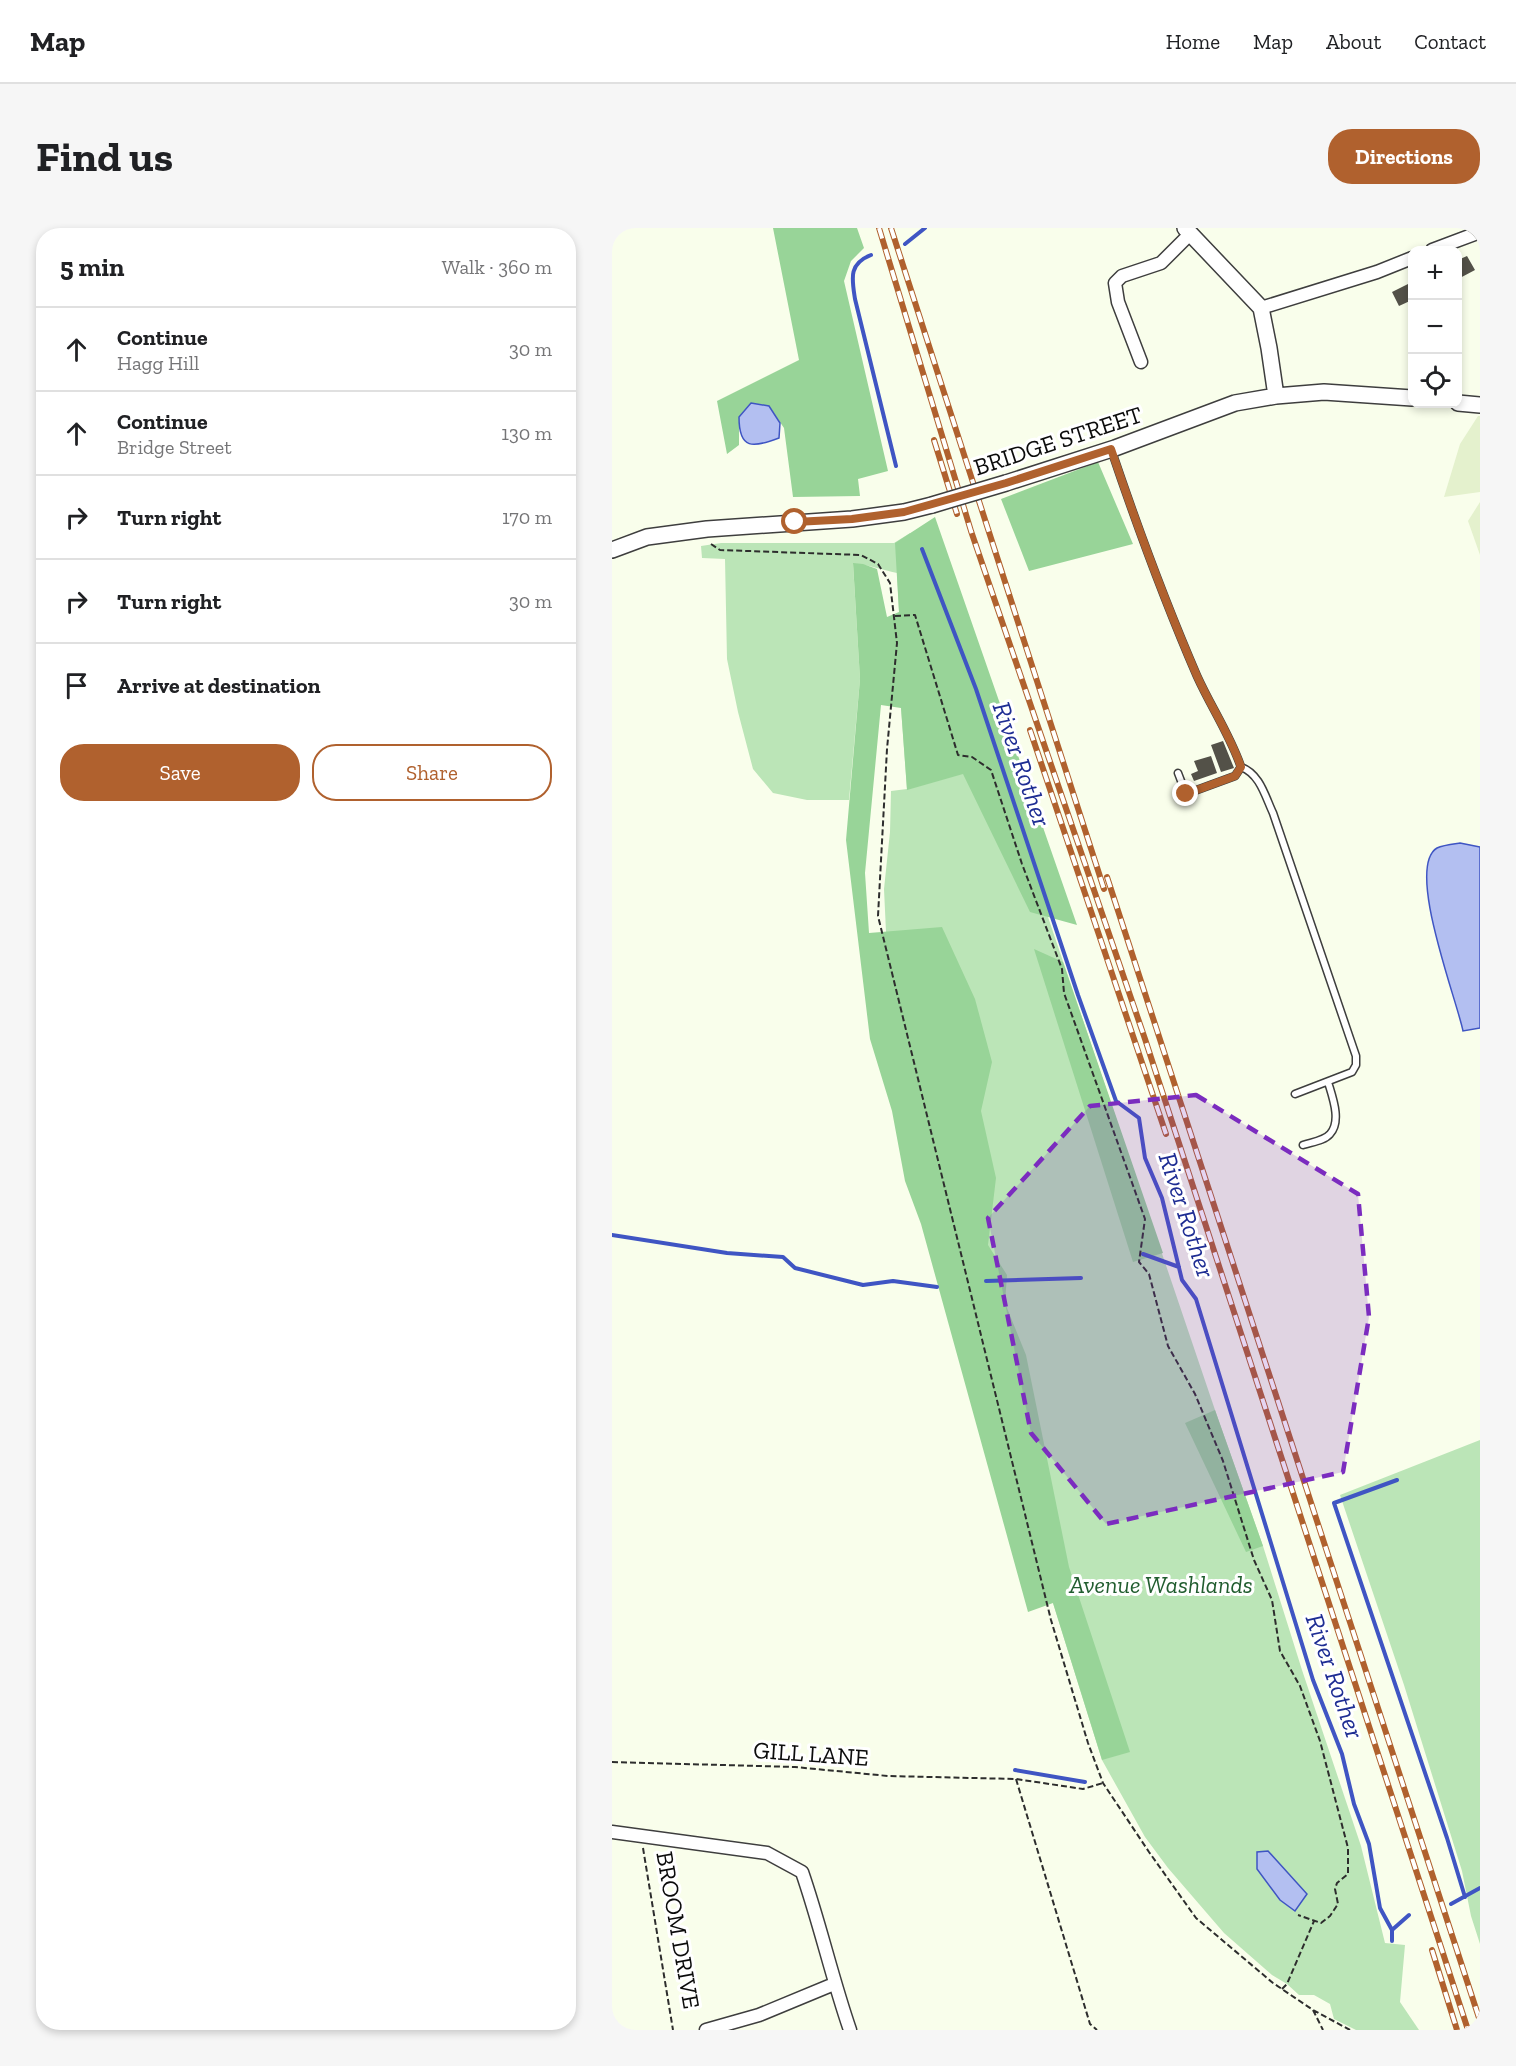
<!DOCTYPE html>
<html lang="en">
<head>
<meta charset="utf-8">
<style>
  :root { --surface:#fff; --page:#f6f6f6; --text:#202124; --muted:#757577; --line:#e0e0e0; --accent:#b0612e }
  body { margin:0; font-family:"Zilla Slab",serif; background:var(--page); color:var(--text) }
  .controls { position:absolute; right:18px; top:18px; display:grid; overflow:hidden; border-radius:12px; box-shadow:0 3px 9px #0003 }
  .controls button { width:54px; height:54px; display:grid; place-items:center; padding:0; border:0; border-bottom:2px solid var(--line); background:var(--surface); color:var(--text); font:30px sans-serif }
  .stop { position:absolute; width:18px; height:18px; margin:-14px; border:4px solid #b0612e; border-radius:50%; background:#fff }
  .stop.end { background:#b0612e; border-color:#fff; box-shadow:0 2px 6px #0008 }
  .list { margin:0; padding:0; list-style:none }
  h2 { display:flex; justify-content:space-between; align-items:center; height:78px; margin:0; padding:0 24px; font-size:26px }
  h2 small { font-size:20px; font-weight:400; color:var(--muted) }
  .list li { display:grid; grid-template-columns:39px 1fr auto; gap:18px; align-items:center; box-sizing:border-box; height:84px; padding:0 24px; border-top:2px solid var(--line) }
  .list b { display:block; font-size:22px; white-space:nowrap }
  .list p { margin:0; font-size:20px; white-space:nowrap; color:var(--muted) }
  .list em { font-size:20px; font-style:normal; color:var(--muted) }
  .actions { display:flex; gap:12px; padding:18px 24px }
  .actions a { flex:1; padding:14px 0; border:2px solid var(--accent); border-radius:24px; text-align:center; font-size:21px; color:var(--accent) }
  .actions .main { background:var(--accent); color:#fff }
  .icon { flex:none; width:33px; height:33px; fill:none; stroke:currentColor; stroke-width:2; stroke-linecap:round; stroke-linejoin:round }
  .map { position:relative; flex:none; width:868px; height:1802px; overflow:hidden; border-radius:24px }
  header { display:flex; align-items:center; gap:36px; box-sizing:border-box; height:84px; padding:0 30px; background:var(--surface); border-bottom:2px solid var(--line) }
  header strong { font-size:28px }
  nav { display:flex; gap:33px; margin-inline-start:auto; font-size:21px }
  .intro { display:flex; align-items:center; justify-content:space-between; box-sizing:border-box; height:144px; padding:0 36px }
  h1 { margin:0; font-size:42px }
  .button { padding:15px 27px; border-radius:24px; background:var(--accent); color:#fff; font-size:21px; font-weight:700 }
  main { display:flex; gap:36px; padding:0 36px }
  aside { flex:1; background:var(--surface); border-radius:24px; box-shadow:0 3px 9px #0003 }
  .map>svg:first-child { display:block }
  .farmland { fill:#e4f1cd }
  .green { fill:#bbe5b7 }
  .forest { fill:#98d498 }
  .water { fill:#b3bff1; stroke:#3f55c3; stroke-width:1.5 }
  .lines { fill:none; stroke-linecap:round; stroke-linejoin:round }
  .stream { stroke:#3f55c3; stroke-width:4 }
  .building { fill:#535148 }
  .service-casing { stroke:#3e3e3e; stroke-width:9 }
  .minor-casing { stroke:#3e3e3e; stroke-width:15 }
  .tertiary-casing { stroke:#3e3e3e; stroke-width:18 }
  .path { stroke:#2d2d2d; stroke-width:2; stroke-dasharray:6 3; stroke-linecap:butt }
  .service { stroke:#fff; stroke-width:6 }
  .minor { stroke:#fff; stroke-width:12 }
  .tertiary { stroke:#fff; stroke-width:15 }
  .rail-casing { stroke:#b0612e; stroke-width:6 }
  .rail { stroke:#fff; stroke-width:4; stroke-dasharray:11; stroke-linecap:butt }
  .tertiary-bridge-casing { stroke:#3e3e3e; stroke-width:18; stroke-linecap:butt }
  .tertiary-bridge { stroke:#fff; stroke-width:15 }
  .route { stroke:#b0612e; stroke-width:8 }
  .marked { fill:#7b2cbf; fill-opacity:0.2; stroke:#7b2cbf; stroke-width:4.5; stroke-dasharray:12 8; stroke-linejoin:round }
  .labels { text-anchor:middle; stroke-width:6; stroke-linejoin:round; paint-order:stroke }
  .street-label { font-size:24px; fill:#0b0b0b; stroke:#fff }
  .park-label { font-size:24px; font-style:italic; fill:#215d2f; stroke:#fff }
  .water-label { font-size:26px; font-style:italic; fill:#1e2d93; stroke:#fff }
</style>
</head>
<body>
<header>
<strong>Map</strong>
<nav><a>Home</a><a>Map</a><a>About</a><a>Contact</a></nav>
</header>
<div class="intro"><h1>Find us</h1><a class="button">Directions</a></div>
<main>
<aside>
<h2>5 min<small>Walk · 360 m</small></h2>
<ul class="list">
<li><svg class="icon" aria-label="ahead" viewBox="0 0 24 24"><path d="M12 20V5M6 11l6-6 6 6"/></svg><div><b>Continue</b><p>Hagg Hill</p></div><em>30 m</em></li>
<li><svg class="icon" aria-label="ahead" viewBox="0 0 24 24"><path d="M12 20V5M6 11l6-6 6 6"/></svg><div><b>Continue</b><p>Bridge Street</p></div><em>130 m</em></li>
<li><svg class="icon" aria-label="right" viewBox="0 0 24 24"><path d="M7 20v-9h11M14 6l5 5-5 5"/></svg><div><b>Turn right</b></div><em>170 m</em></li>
<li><svg class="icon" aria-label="right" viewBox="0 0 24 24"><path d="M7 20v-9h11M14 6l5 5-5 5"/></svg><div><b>Turn right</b></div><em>30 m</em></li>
<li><svg class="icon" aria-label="arrive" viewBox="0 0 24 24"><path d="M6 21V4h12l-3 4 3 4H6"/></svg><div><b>Arrive at destination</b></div></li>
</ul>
<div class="actions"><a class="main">Save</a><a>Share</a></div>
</aside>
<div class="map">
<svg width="868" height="1802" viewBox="0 0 868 1802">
  <rect width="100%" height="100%" fill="#f9feeb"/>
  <!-- farmland -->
  <path class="farmland" d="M866,188H868V264L832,269L848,216Z
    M868,274V327L856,293Z"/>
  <!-- green -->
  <path class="green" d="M298,305L421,655L436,689L603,1182L651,1318L690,1442L749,1618L773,1715L793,1717L788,1774L807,1802H744L722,1791L718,1776L702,1767H687L675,1756L660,1747L612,1705L556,1640L533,1609L490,1532L441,1375L274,704L272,661L278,604L279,563L295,561L289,479L287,384L285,345C270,342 255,336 241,336L248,451L237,572H195L161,565L141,541L126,484L115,431L113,331L90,330L89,318L109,315H282Z
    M868,1212V1716L859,1688L850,1643L792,1457L728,1267Z"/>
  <!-- forest -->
  <path class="forest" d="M161,0H245L252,20L239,33L232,53L276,243L246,251L248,268L181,269L172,200L157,178L139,175L127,189V217L115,226L105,173L187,132Z
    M486,234L521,316L417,343L389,271Z
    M323,289L465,697L418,684L351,546L295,562L289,480L269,477L253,645L257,705L330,699L363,771L380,834L369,883L384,950L376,1017L395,1047L393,1075L414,1127L457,1339L518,1524L490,1532L441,1375L416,1384L309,996L293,953L280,883L258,811L234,612L248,451L241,335L251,336L265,341L275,389L287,384L283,315Z
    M422,721L451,734L551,1025L521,1034Z
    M603,1182L651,1318L634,1324L573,1195Z"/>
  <!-- water -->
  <path class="water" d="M139,175L157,178L168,195L167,210C141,220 127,222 127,189Z
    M848,615L868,619V800L851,803C845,772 793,639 825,620C831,617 841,616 848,615Z
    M656,1623L695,1666L683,1683L668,1672L645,1641V1624Z"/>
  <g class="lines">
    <!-- stream -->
    <path class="stream" d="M293,16L313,0
      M259,27C236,36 240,51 243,71L284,238
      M310,321L364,461L466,767L504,873L527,890L533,930L550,970L570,1052L584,1071L701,1452L730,1526L742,1576L757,1616L768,1680L780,1702V1713
      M0,1007L115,1025L171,1029L183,1040L251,1057L281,1053L325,1059
      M531,1026L567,1039
      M374,1053L469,1050
      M785,1252L722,1275L835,1610L853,1669
      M403,1542L473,1554
      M839,1676L868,1660
      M780,1702L797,1687"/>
  </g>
  <!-- building -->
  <path class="building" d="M855,28L863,42L846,51V32Z
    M800,54V72L787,78L780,64Z
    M611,513L622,540L609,544L599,517Z
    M599,528L605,545L582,553L579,546L586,543L582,533Z"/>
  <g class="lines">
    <!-- service casing -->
    <g class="service-casing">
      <path id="service" d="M499,221C525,298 553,374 585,448C599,479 618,507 629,539L623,548L574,566L566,545
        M629,539C648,546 653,568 661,585L744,828V837L740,844L683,866
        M691,917C700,914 712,913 718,906C730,893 720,868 716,854"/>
    </g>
    <!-- minor casing -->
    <g class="minor-casing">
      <path id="minor" d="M820,22L868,4
        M649,80L765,44L800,30
        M529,134L506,74L503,55L510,48L549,35L578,6
        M0,1604L155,1625L190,1644C208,1696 220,1750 238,1802
        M94,1802L147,1787L222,1756"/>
    </g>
    <!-- tertiary casing -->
    <g class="tertiary-casing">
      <path id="tertiary" d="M573,0L649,80L657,120L664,168
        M846,175L868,177
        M394,255L503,220L623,175L664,168L712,164L800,170
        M0,322L35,309L95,301L240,291L292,284L320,277"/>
    </g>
    <!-- path -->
    <path class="path" d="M99,316L108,322L249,327L266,336L278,355L285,415L275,521L266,688L439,1392L476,1515L491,1555L537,1624L584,1690L661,1755L701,1782L738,1802
      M283,388L303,387L346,527L360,529L379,542L410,636L450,741L452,765L533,991L527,1034L537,1046L556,1118L583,1166L611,1233L642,1332L660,1372L668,1423L688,1458L708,1513L736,1620V1646L725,1655L723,1661L726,1676L718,1688L709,1695L686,1687
      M0,1534L183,1539L276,1548L404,1551L471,1561L491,1555
      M404,1551L478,1796L485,1802
      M31,1620L61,1802
      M670,1761L675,1756L702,1693
      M701,1782L711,1802"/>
    <!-- service -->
    <use href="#service" class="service"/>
    <!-- minor -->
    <use href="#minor" class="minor"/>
    <!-- tertiary -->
    <use href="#tertiary" class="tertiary"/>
    <!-- rail casing -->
    <g class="rail-casing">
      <path id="rail" d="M267,0L359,303L533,811L856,1802
        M279,0L492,661
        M322,212L345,286
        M418,502L554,906
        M495,649L868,1793
        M820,1722L845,1802"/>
    </g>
    <!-- rail -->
    <use href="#rail" class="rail"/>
    <!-- tertiary-bridge casing -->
    <g class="tertiary-bridge-casing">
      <path id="tertiary-bridge" d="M320,277L394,255"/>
    </g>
    <!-- tertiary-bridge -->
    <use href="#tertiary-bridge" class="tertiary-bridge"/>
  </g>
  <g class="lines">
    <!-- route -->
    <path class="route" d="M183,294L240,291L292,284L394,255L499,221C525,298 553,374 585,448C599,479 618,507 629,539L623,548L574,566"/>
  </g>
  <!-- marked area -->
  <path class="marked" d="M584,867L746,966L757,1089L731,1244L494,1296L419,1205L376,990L478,878Z"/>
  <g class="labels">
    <!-- street labels -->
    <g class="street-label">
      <text transform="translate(446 213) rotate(-18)" y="8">BRIDGE STREET</text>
      <text transform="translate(199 1526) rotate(4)" y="8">GILL LANE</text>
      <text transform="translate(66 1702) rotate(80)" y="8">BROOM DRIVE</text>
    </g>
    <!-- park labels -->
    <g class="park-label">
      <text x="549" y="1365">Avenue Washlands</text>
    </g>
    <!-- water labels -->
    <g class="water-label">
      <text transform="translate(410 536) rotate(71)" y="9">River Rother</text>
      <text transform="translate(575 987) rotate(72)" y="9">River Rother</text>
      <text transform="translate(723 1448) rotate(71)" y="9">River Rother</text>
    </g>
  </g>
</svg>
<div class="controls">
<button>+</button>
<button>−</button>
<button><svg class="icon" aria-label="locate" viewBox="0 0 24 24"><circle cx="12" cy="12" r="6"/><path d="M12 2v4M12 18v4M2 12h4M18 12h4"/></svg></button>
</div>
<div class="stop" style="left:183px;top:294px"></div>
<div class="stop end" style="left:574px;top:566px"></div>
</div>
</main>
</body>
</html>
